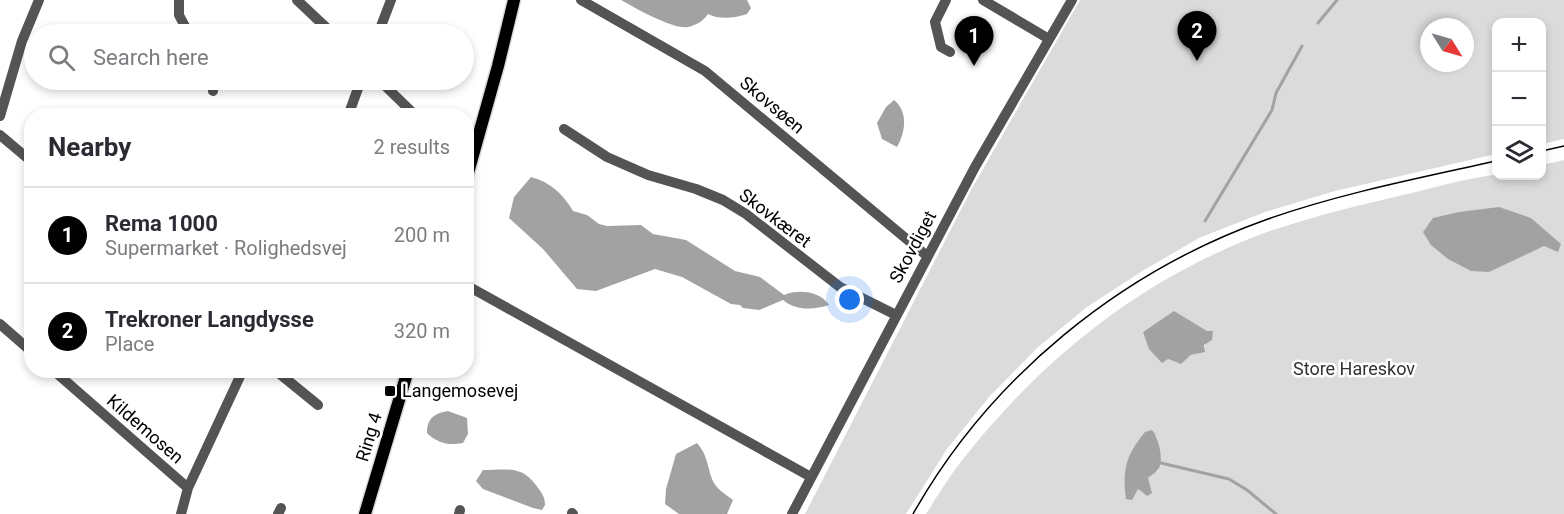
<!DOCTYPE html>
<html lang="en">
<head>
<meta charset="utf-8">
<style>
  :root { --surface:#fff; --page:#f2f2f3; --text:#2b2b33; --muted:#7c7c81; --line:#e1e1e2; --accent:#000 }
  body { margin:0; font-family:Roboto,sans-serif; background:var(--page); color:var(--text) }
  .controls { position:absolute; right:18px; top:18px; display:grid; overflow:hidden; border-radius:12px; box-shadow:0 3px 9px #0003 }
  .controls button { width:54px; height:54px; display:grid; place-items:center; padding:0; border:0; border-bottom:2px solid var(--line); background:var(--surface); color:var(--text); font:30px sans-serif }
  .compass { position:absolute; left:1420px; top:18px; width:54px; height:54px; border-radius:50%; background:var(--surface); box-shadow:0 3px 9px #0003; rotate:127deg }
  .you { position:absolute; left:850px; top:300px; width:21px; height:21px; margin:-15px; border:4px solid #fff; border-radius:50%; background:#1a73e8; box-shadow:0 0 0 9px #1a73e833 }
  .badge { display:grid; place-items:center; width:39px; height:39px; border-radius:50%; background:var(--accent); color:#fff; font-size:20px; font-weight:700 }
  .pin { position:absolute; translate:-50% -50px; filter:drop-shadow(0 2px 3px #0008) }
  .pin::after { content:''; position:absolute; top:32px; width:21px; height:18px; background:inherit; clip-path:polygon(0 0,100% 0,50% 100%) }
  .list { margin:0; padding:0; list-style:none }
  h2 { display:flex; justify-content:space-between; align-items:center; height:78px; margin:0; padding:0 24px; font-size:26px }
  h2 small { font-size:20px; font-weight:400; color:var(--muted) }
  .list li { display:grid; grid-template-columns:39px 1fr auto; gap:18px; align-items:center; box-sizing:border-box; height:96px; padding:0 24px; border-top:2px solid var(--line) }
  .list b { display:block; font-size:22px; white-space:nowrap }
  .list p { margin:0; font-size:20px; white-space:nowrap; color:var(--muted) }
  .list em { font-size:20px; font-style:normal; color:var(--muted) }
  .icon { flex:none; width:33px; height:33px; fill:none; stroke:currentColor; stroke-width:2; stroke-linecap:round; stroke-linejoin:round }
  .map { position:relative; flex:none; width:1564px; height:514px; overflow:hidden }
  .search { position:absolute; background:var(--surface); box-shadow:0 3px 9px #0003; left:24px; top:24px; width:450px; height:66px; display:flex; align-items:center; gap:15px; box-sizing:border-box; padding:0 21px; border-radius:33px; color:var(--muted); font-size:22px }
  .panel { position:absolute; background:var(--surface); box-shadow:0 3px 9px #0003; left:24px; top:108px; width:450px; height:270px; border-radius:24px }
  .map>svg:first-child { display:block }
  .green { fill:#dbdbdb; fill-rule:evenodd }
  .water { fill:#a2a2a2 }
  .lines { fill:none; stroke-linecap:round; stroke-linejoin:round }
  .stream { stroke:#a2a2a2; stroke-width:3 }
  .major-casing { stroke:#dbdbdb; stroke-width:15 }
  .minor { stroke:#545454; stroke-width:10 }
  .major { stroke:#000; stroke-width:12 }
  .tram { stroke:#000; stroke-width:1.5 }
  .poi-dot { fill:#000; stroke:#fff; stroke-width:2 }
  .labels { text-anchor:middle; stroke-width:5; stroke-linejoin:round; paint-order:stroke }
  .street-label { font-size:18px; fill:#000; stroke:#fff }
  .park-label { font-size:18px; fill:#323232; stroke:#fff }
  .poi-label { font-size:18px; fill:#000; stroke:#fff; text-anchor:start }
</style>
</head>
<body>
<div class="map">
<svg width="1564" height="514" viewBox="0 0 1564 514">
  <rect width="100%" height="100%" fill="#fff"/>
  <!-- green -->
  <path class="green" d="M1080,0H1564V139L1542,144V22H1496V154L1335,191L1265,212L1199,238L1144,270L1087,307L1037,348L989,397L947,449L906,514H805L971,190ZM1429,27H1465V63H1429Z
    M1564,160V514H926C938,495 950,475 964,458C1045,355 1148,274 1273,230C1309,218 1346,208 1382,200C1419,192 1456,180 1493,175C1506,173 1526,176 1542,176V165ZM1499,208L1531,218L1557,251L1544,246L1517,257L1459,212ZM1173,312L1207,331L1204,352L1191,355L1181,364L1168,359L1143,332ZM1157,435L1159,470L1148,478L1147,496L1138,489Z"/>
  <!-- water -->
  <path class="water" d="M621,0H747L751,8L747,14C735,18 720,20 708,14C703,21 697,25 688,27C674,30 635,8 621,0Z
    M894,100C909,112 905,133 897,147L882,139L877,123L886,107Z
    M531,177C550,182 563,194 573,211L587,215L599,224L607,226L641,225L653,234L686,240L735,271L760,277L784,295C799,289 820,291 829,305C814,310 796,311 783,300L759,310L743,308L740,305L731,304L682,277L655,269L596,291L577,289L543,249L509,218L514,197Z
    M1499,207L1531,218L1561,244L1558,252L1544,246L1489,272L1471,271L1448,259L1431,245L1423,232L1433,218L1459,212Z
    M1174,311L1207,331H1213L1212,340L1204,345L1205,352L1191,355L1181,364L1168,359L1162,363L1149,349L1143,332Z
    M448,411L467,418L468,434L463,443C449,446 437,443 427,433C427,418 435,413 448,411Z
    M1152,430C1158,436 1164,459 1159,468C1157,472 1152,475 1148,478L1152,493L1147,496L1138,489L1132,500L1126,499C1122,470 1126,455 1145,432Z
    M697,443C707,454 707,465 712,479C716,489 725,494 733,500L727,514H679L665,504L666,489L676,454Z
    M483,470C505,470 521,465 535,484C541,492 545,496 545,505L542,510L533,508L483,489L476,481Z"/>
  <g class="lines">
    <!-- stream -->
    <path class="stream" d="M1318,23L1337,0
      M1205,221L1272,110L1276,93L1302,46
      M1161,463L1229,479L1247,490L1276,514"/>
    <!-- major casing -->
    <g class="major-casing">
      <path id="major" d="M466,180L498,66L514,0
        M365,514L408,370"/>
    </g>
    <!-- minor -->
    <path class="minor" d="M179,0V15L189,34
      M297,0L333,34
      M581,0L705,71L927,256
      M946,0L935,22L941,47L950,52
      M983,0L1049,39
      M378,34L391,0
      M212,80L213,91
      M379,80L412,112
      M0,116L22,41L39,0
      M348,116L361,80
      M564,129L607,157L648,175L696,189L723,200L746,214L840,287L896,315
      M0,135L32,162
      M466,285L811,477
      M0,324L32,352
      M53,370L188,488
      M275,370L318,405
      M572,513L573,514
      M181,514L188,488L243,370
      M278,514L281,508
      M459,514L460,510
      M792,514L975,167L1072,0"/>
    <!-- major -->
    <use href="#major" class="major"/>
    <!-- tram -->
    <path class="tram" d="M1542,151L1564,146
      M913,514C990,377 1121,271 1268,219C1342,193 1420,178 1496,161"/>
  </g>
  <!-- markers -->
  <rect class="poi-dot" x="384" y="385" width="12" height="12" rx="3"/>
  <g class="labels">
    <!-- street labels -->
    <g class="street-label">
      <text transform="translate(772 105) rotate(40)" y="6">Skovsøen</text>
      <text transform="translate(775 218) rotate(37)" y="6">Skovkæret</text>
      <text transform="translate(913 247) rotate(-62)" y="6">Skovdiget</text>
      <text transform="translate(145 429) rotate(41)" y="6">Kildemosen</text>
      <text transform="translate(369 437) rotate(-73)" y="6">Ring 4</text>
    </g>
    <!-- park labels -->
    <g class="park-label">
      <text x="1354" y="375">Store Hareskov</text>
    </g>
    <!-- poi labels -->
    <g class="poi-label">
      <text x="402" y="397">Langemosevej</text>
    </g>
  </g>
</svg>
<div class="controls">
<button>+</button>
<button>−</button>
<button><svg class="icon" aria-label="layers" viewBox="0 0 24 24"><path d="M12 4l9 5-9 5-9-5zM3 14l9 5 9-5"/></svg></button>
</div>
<svg class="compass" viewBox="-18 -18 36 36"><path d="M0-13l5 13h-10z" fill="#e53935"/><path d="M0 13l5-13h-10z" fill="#7c7c81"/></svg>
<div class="you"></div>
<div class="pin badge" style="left:974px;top:66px">1</div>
<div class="pin badge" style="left:1197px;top:61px">2</div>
<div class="search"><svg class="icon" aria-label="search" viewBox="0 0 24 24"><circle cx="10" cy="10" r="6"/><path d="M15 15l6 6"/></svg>Search here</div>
<section class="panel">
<h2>Nearby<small>2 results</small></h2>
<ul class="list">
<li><span class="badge">1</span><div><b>Rema 1000</b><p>Supermarket · Rolighedsvej</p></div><em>200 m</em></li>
<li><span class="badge">2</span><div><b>Trekroner Langdysse</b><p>Place</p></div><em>320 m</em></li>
</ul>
</section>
</div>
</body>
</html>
